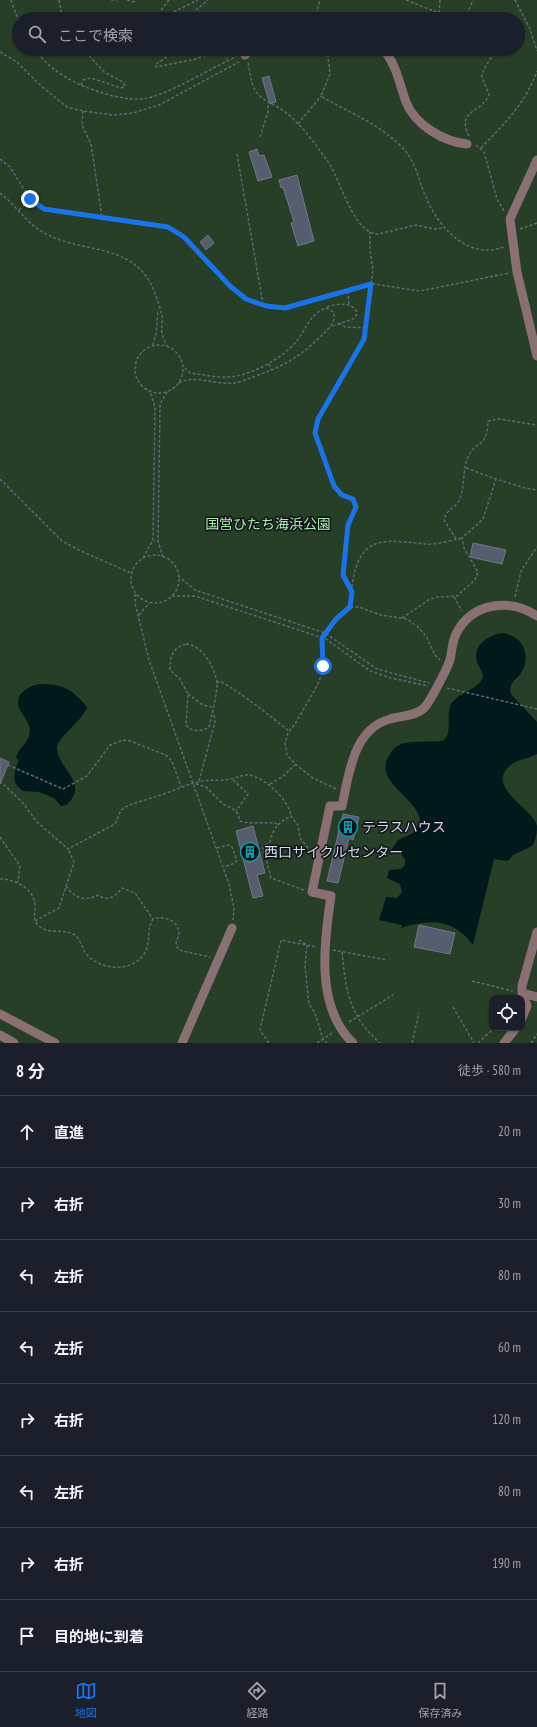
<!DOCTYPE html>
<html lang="ja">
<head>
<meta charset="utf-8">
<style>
  :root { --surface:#1b1f2c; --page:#282c38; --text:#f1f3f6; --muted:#a0a2a9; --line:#393d48; --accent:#1a73e8 }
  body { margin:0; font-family:"PT Sans Narrow","Noto Sans JP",sans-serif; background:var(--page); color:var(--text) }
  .controls { position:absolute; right:12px; bottom:12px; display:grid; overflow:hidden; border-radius:8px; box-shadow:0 1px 3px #0004 }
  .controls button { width:36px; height:36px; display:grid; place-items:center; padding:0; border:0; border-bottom:1px solid var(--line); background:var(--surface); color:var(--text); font:20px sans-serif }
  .stop { position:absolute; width:12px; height:12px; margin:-9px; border:3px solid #1a73e8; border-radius:50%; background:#fff }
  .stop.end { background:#1a73e8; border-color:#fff; box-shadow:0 1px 4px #0008 }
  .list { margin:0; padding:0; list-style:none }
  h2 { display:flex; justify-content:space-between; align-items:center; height:52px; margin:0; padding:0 16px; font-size:17px }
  h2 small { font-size:13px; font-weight:400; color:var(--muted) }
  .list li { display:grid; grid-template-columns:26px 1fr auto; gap:12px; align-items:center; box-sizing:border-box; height:72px; padding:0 16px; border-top:1px solid var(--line) }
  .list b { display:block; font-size:15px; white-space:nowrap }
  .list em { font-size:13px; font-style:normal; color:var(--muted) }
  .icon { flex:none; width:22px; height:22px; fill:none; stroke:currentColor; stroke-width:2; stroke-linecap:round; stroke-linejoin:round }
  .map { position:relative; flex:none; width:537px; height:1043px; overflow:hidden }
  .search { position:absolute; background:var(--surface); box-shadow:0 1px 3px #0004; left:12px; right:12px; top:12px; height:44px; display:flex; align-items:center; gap:10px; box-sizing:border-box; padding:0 14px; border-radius:22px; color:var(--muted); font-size:15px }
  .sheet { height:628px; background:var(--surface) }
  nav { display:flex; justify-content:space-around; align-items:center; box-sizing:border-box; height:56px; border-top:1px solid var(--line); background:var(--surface); font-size:11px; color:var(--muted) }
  nav a { display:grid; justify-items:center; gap:2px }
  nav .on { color:var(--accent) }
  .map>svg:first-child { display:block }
  .green { fill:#263f26; fill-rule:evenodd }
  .water { fill:#02191c }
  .building { fill:#565d6f; stroke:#70778b }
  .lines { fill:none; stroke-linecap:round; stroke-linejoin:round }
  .path { stroke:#626776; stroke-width:1.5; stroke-dasharray:3 2; stroke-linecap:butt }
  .minor { stroke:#8a6f73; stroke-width:9 }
  .route { stroke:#1a73e8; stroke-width:5 }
  .labels { text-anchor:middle; stroke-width:3; stroke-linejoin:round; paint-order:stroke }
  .park-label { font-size:14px; fill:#acecad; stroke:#10121a }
  .poi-label { font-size:14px; fill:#d5d9e4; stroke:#10121a; text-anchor:start }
</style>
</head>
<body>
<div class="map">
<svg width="537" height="1043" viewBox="0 0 537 1043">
  <rect width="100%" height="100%" fill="#24293a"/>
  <!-- green -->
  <path class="green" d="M0,0H537V1043H0ZM19,19H518V49H19ZM492,998H522V1028H492Z"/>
  <!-- water -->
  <path class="water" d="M502,633C519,635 530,649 524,667C521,678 507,681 511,694L537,722V754C529,759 518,759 511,765C483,787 534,808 537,826C537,833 536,840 532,846L513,855L508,861L494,859L473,945C453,918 430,919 401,928L402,925L379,920L386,897L397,898L402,892L400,884L387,878L389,870L401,869L405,865V860L401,853L391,850L398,840L415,832L420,820C416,796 371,781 390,754C393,749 398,745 404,743C417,741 430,742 442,741C454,734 445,716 451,704C458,693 478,689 482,679C485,673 479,668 477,662C472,646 488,635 502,633Z
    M39,684C61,683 74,690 87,707C81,723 58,736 57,748C57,768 91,784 66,805L61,806L54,798L39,792L23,791C10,782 14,772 19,760L16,758C18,747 30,743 30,730C29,722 24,717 20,710C13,695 26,687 39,684Z"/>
  <!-- building -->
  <path class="building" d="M269,76L276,102L270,104L262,78Z
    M257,149L259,156L264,155L272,177L258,181L249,152Z
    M297,175L314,241L298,246L291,223L294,222L283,187L281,188L279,180Z
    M208,235L214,243L206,250L200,242Z
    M473,543L506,550L502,564L470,557Z
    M0,758L9,762L0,784Z
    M343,814L359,817L353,840L349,838L338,883L327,881Z
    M253,826L265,873L257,875L263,896L253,898L236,831Z
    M419,925L455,933L450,954L414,947Z"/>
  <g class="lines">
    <!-- path -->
    <path class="path" d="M11,0L19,22
      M59,0L63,19
      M111,0H117
      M127,0L135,2L136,0
      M169,0L157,15L159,19L198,0
      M406,0L439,13
      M440,0L439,13L445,19
      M515,0L530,29L537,51
      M191,19L196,10L208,0
      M317,19L316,15L320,0
      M465,19L473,0
      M35,49C46,66 65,78 83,86C101,93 121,100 142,99C165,97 212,67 236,57
      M173,49L168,56L155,65L156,67L196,59L220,49
      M222,49L227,59
      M327,49L330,74L321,96C351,114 385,126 407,153C417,166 419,183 426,197C436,222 460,252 490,250C495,250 500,248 505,247
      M0,52L17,62L40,85L67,107L83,111L113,115L133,113L159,105L239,62
      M248,63C250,71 251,83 255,90C262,101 274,104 284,111C302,125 317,146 330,165C341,182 354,234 378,234L416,225L434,229L443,228
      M81,85L83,80L91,78L121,88L125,86L123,82L104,72L83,49
      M83,111L82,125L91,144L102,217
      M298,124L321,96
      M469,136C456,109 481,114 489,95C482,73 477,79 491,58V49
      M260,137L268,112V103
      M476,145L484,152L497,199L504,211
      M481,148C505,123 525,104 537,71
      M237,154L263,304
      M0,159L10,167L30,199L44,209L168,227L183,237L230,286L246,299L266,306L285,308L374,284L420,291L509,273
      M0,193C17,206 28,226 48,235C82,252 125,244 148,279C155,290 159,304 162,316C163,322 161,328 162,334C163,338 165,342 167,346
      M19,210L30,199
      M520,229L537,223
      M348,291L349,306
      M327,307C336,304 351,301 357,312L356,316L353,319L330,327
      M339,323L345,327L366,328
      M135 369a24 24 0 1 1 48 0a24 24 0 1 1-48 0Z
      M153,345L156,334L158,310
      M269,364L271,370
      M179,383C194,374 215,385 233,383C239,383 247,379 253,377C288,365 304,354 329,328C336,320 337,310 325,308C306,318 307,330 294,344C278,361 247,378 223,377C212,377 201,374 190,373L183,366
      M466,468L496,479
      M0,479L62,541L81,551L131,573
      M456,539L444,520C446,509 456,508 460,499C465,486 462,468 469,455C478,439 487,448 488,421L499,419L537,425
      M131 579a24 24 0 1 1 48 0a24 24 0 1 1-48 0Z
      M163,557L158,541L160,404L167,392
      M143,558L153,540L155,407L150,391
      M178,576L195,590L325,633L377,669L429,683
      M352,592L343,575L348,525L356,507L353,499L342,495L334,486L315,433L319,419L364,339L373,269L370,251V232
      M135,594V603L149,660L229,884L234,908L233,920
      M172,596H195L326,639L370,671L391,678L428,686
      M454,597L462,611
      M515,597L521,571L537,547
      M350,607C352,584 353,546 383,542C397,540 412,543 426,544C437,545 451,540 462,538
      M139,615L149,603
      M402,618L430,599L438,597L457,596L475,580L478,572L464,548L462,538L483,519L496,479L525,488L537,490
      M186,644C203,645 215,668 217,683C218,690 211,719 209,727C202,732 191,732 186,725L188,694L180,679L170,670C170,657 172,648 186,644Z
      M217,683L220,681C246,696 266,713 289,731
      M447,688L537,709
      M188,694L203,705L212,707
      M8,765L63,789L87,776L110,745L123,740L130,741L166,755L172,761L181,787
      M233,780L248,794L236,811
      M0,781L22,802L37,822L68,849L115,824L121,810L129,805L161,795L193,783L206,787L223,804L233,809L238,814L240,821C252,825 265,821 278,824
      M199,781L215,722L214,715L212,714
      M196,783C205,779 214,781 224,780C232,780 241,775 248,775C265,777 289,800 291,816
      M270,784L282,777L295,765
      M336,789L313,778L295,764L287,755L285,743L288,733L295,724L317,686L322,673L323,667L321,644L322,638L336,619L350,607H359L381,615L407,619L418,627L426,636L435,655L440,660
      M0,837L20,866L18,882
      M217,848L229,845L232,847L237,860L235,863L224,867
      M0,879C15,879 35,889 35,906C35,913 33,918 37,924C47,937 67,926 77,937C82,943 83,952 89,957C106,972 138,972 147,948C150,938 147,929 153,919C163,916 177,919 179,932C179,936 176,941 176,945L179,950L210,957
      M66,886C74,898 85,902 98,895C108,902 115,897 122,888L135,893L153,919
      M304,890L271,878L263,847L270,842C273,828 278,823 291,816L298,825L300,838L312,853
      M35,921L59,908L74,862L68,849
      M299,940L307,945L305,966L309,1004L315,1013L323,1039L327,1043
      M333,950L387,960
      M342,952C346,991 349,1016 380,1043
      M472,981L513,991
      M453,1007L474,1043
      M349,1022L393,995
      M269,1043L260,1030L281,940L316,947
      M317,1043L334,1032
      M412,1043L419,1013
      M478,1043L494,1028
      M531,1043L537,1034"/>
    <!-- minor -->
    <path class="minor" d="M383,49C397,65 399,83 406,102C415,125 444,142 467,144
      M245,55L251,49
      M537,160L510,219L517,272L537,356
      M522,993L537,997
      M0,1014L55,1043
      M522,1018L527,1006L522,993V986L537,932
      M0,1035L14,1043
      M182,1043L232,928
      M353,1043C315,1007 324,942 331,896L312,892L330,806H342C349,774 353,729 390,719C400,716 416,716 424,708C430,702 447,669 450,660C452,651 452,642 456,634C472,602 510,598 537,616
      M504,1043L516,1028"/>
  </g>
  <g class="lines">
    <!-- route -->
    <path class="route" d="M30,199L44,209L168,227L184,237L230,286L246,299L266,306L285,308L371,284L364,339L318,419L315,433L334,486L342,495L353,499L356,507L348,525L343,575L352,592L350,607L336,619L322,638L323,666"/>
  </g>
  <!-- icons -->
  <defs>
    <g id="building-ring" transform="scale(1)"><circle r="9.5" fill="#10121a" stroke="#0f9aa8" stroke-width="1.5"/><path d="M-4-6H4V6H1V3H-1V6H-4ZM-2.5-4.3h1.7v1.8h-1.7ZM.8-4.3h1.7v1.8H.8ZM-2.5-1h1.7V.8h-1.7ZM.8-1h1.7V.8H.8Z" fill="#0f9aa8"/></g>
  </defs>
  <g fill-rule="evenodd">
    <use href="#building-ring" x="348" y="827"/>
    <use href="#building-ring" x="250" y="852"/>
  </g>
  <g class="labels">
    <!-- park labels -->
    <g class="park-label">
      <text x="268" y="529">国営ひたち海浜公園</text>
    </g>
    <!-- poi labels -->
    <g class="poi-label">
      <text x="362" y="832">テラスハウス</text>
      <text x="264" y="857">西口サイクルセンター</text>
    </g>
  </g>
</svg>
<div class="controls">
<button><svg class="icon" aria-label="locate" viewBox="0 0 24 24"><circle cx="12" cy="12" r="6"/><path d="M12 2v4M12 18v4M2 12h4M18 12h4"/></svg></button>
</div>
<div class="stop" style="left:323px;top:666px"></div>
<div class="stop end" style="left:30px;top:199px"></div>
<div class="search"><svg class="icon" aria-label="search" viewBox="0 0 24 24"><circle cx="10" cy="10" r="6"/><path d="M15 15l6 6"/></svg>ここで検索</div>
</div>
<section class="sheet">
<h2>8 分<small>徒歩 · 580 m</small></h2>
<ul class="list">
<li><svg class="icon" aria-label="ahead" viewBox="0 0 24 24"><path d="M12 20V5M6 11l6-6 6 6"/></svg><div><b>直進</b></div><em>20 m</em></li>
<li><svg class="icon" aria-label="right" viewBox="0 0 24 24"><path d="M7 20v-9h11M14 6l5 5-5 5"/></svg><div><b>右折</b></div><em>30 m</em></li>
<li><svg class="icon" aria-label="left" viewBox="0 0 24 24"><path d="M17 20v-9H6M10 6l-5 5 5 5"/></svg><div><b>左折</b></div><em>80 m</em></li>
<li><svg class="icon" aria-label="left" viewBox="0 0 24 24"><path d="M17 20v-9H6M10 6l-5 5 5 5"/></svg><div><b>左折</b></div><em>60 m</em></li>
<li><svg class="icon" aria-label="right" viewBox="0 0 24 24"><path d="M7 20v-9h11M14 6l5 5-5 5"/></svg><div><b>右折</b></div><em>120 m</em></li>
<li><svg class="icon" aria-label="left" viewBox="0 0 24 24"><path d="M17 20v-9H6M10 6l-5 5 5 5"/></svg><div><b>左折</b></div><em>80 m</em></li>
<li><svg class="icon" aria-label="right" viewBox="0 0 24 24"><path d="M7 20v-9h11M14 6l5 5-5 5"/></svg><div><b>右折</b></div><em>190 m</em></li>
<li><svg class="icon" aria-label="arrive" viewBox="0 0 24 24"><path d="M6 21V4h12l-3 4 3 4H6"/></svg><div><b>目的地に到着</b></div></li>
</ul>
</section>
<nav>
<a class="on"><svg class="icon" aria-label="map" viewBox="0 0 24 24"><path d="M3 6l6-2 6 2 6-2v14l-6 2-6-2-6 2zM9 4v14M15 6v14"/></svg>地図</a>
<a><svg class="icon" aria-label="directions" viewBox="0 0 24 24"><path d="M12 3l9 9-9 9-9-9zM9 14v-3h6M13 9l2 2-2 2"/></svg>経路</a>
<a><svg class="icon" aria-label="saved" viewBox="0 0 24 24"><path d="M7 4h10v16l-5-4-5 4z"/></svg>保存済み</a>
</nav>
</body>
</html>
